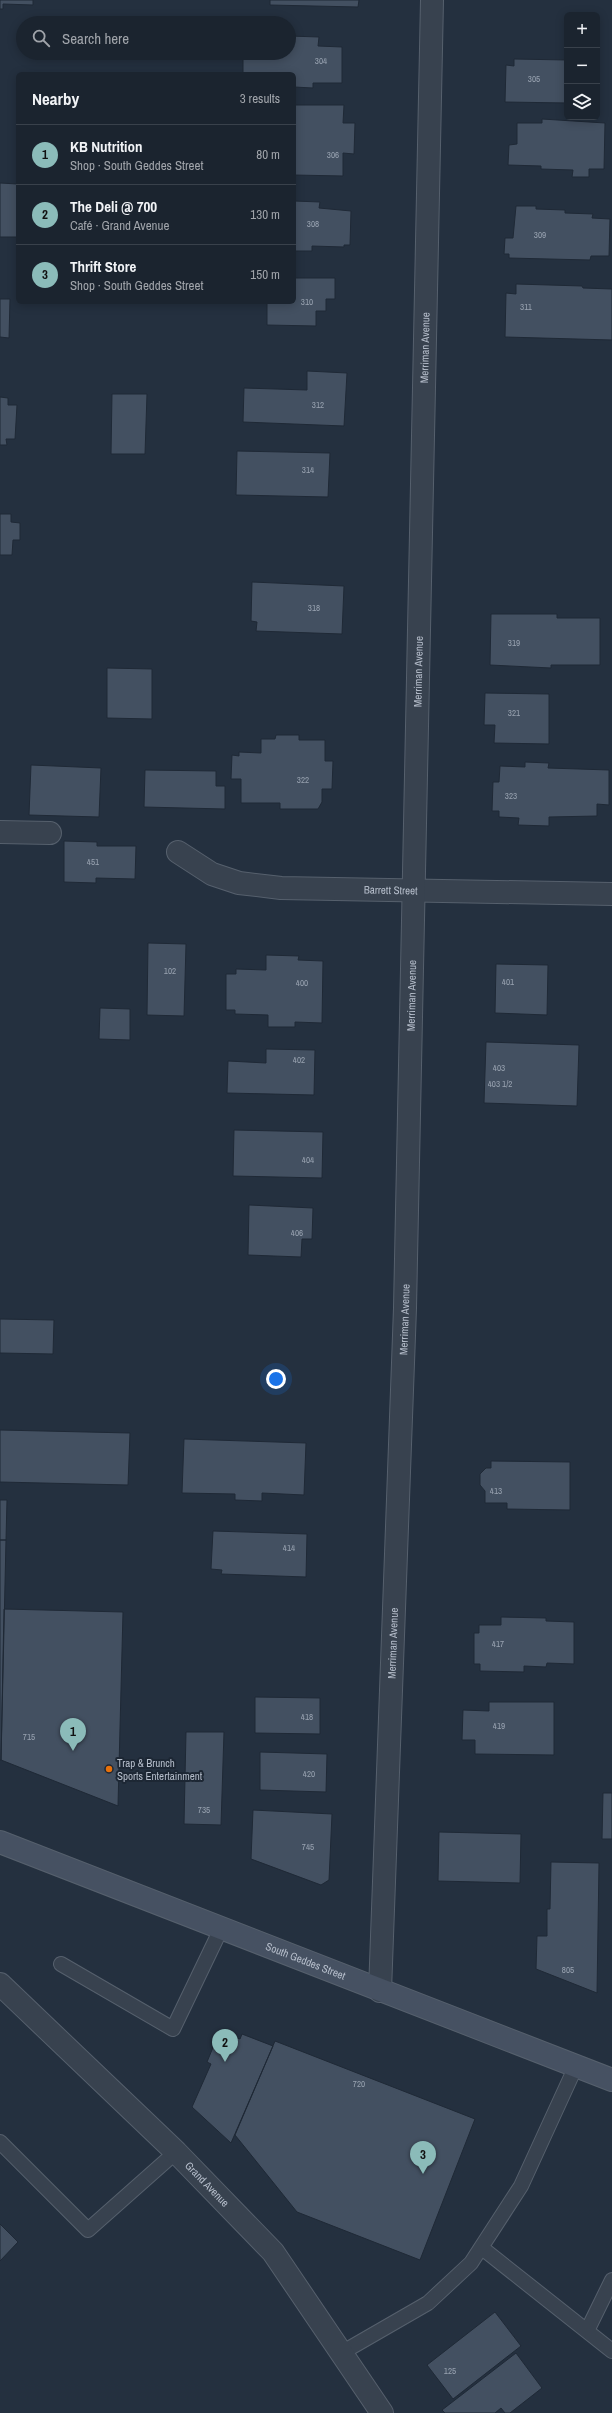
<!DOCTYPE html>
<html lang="en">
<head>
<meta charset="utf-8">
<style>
  :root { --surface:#1b242f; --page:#28303b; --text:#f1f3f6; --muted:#a0a4aa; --line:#39414b; --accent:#8bbbb9 }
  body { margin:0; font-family:"Archivo Narrow",sans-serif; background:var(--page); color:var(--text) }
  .controls { position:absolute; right:12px; top:12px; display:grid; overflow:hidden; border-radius:6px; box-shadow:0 2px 10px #0003 }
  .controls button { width:36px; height:36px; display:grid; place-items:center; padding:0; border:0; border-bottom:1px solid var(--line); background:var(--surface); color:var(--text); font:20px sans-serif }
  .you { position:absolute; left:276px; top:1379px; width:14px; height:14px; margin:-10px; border:3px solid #fff; border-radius:50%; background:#1a73e8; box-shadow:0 0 0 6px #1a73e833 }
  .badge { display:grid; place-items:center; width:26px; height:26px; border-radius:50%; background:var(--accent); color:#111; font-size:13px; font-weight:700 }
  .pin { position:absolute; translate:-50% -33px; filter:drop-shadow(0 1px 2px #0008) }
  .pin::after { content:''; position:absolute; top:21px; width:14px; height:12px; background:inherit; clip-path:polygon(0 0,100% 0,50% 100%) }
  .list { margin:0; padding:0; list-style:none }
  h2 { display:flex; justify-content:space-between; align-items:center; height:52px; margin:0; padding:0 16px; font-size:17px }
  h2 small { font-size:13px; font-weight:400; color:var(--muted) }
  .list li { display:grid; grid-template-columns:26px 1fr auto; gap:12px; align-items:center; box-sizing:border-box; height:60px; padding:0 16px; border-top:1px solid var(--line) }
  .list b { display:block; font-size:15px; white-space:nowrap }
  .list p { margin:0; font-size:13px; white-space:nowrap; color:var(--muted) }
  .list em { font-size:13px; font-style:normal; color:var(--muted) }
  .icon { flex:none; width:22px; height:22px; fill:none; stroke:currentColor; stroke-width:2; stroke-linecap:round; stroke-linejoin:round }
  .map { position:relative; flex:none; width:612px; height:2413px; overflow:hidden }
  .search { position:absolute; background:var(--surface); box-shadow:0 2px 10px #0003; left:16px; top:16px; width:280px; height:44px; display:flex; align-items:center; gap:10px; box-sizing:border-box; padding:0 14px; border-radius:22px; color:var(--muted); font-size:15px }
  .panel { position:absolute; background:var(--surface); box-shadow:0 2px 10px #0003; left:16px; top:72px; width:280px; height:232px; border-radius:6px }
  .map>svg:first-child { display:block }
  .building { fill:#435061; stroke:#1f2936 }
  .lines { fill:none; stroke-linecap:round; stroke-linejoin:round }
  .service-casing { stroke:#56606d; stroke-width:16 }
  .minor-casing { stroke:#56606d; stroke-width:24 }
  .tertiary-casing { stroke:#56606d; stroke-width:24 }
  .secondary-casing { stroke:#56606d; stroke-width:24 }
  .service { stroke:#38424f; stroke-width:14 }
  .minor { stroke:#38424f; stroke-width:22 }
  .tertiary { stroke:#38424f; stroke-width:22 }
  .secondary { stroke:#465162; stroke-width:22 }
  .food-dot { fill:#e8710a; stroke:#1d2734; stroke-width:1.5 }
  .labels { text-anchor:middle; stroke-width:4; stroke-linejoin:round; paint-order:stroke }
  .number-label { font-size:9px; fill:#98a2b0 }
  .street-label { font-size:11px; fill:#b5bdca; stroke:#1d2734 }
  .poi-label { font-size:11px; fill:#b5bdca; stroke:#1d2734; text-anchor:start }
</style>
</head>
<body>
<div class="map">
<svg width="612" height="2413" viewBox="0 0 612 2413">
  <rect width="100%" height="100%" fill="#24303f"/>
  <!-- building -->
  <path class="building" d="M0,0H33V5L3,4V9H0Z
    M270,0H359L358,7L270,5Z
    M289,36L319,37L318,46L342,47V83H313V88L294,87V74H243V53H289Z
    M514,59L567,60V103L505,102L506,65L514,66Z
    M294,105H344L343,123H355L354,154L343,153V176L294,175Z
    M542,119L605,123L604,169H589V177H572L573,170L541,169V166L508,165L509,145L517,144V123H542Z
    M0,183L18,184V237H0Z
    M294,201L320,202L319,208L351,211L350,245H344V247L312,246V251H294Z
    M516,206H536V209L565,210V213L593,214L592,218L610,219L609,256H591L590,260L509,258V254H504L505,238H513Z
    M294,278H335V299H326V311H316V326L267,325V302H294Z
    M516,284L582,286L583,288L612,289V340L505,337L506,293L516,294Z
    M0,299H10L9,338L0,337Z
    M307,371L347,373L344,426L243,422L244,388L307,390Z
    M112,394H147L145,454H111Z
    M0,397L8,398V405H17L15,439H6L7,445H0Z
    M237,451L330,453L328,497L236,495Z
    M0,514H11V522L20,523V540H13L12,555H0Z
    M252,582L344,586L342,634L256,631L257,622L251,621Z
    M491,614H557V618H600V665H551V668L490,665Z
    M107,668L152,669V719L107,718Z
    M485,693L549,694V744L494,743L495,725H484Z
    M276,735H299V740H325V761H333L332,789H322V802L318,809H280V803H241V779H231L232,755L239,756V752L261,753V739H275Z
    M525,762L549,763L548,768L609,770V805L597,804V816L549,817V826L518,825L519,818L499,817V811H492L493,782H499L500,766L525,767Z
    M31,765L101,768L99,817L29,815Z
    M145,770L216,771V786H225V809L144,807Z
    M64,841L97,842V846H136L135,879L96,878V883L64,882Z
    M148,943L186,944L184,1016L147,1015Z
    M266,955L299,956L298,960L323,961L322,1023L295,1022V1027H268V1015L235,1014V1010H226V974H236V969L266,970Z
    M496,964L548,965L547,1015L495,1013Z
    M100,1008L130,1009V1040L99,1039Z
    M486,1042L579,1045L577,1106L484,1103Z
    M266,1049L315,1050L314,1095L227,1093L228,1061L266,1063Z
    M234,1130L323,1132L322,1178L233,1176Z
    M249,1205L313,1208L312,1239H302L301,1257L248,1255Z
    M0,1319L54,1320L53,1354L0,1353Z
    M0,1430L130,1433L128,1485L0,1482Z
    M184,1439L306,1443L304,1495L262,1493V1501L235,1500V1494L182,1493Z
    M491,1461L570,1462V1510L507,1509V1503H485V1491L480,1485V1474L486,1468H491Z
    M0,1500H7L6,1540H0Z
    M213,1531L307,1534L306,1577L221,1574L222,1570L211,1569Z
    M0,1540H6L1,1760H0Z
    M4,1609L123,1612L118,1806L1,1760Z
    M501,1617L546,1618V1621L574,1622V1664L547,1663L546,1667L524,1666V1672L480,1671V1664H474V1633H479V1625H501Z
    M255,1697L320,1698V1734L255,1733Z
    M489,1702H554V1755L475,1754V1740H462L463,1710L489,1711Z
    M186,1732H224L221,1825L184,1824Z
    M260,1752L327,1754L326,1792L260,1790Z
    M603,1793H612V1839H602Z
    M253,1810L332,1814L329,1880L321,1885L251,1859Z
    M439,1832L521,1834L520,1883L438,1881Z
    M551,1862L599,1863L597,1993L536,1969L537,1936H547V1909H550Z
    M225,2034L240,2039L242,2034L273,2046L231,2143L192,2107L211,2064L207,2062L216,2040Z
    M275,2041L475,2119L420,2260L297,2212L235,2135Z
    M0,2224L18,2242L0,2261Z
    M495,2312L521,2346L453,2399L427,2365Z
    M516,2353L542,2388L510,2413H505L501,2408L495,2413H445L442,2410Z"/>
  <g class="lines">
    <!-- service casing -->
    <g class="service-casing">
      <path id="service" d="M61,1964L173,2029L221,1929
        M0,2142L88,2230L176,2152
        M482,2248L612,2351
        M587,2331L612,2280
        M343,2352L428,2303L471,2263L521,2186L576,2066"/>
    </g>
    <!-- minor casing -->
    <g class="minor-casing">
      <g id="minor">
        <path d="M0,832L50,833"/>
        <path id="s1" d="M178,852L212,874L239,883L281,888L612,894"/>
        <path id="s2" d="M380,1991L405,1308L432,0"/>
      </g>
    </g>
    <!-- tertiary casing -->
    <g class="tertiary-casing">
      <g id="tertiary">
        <path id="s3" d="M0,1984L176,2152L273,2252L382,2413"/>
      </g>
    </g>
    <!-- secondary casing -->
    <g class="secondary-casing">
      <g id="secondary">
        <path id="s4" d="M0,1842L612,2080"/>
      </g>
    </g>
    <!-- service -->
    <use href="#service" class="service"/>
    <!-- minor -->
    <use href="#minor" class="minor"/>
    <!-- tertiary -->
    <use href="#tertiary" class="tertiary"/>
    <!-- secondary -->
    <use href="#secondary" class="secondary"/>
  </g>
  <!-- markers -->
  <circle class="food-dot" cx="109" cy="1769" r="4"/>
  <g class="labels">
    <!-- number labels -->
    <g class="number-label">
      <text x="321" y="64">304</text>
      <text x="534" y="82">305</text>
      <text x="333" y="158">306</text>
      <text x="313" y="227">308</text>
      <text x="540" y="238">309</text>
      <text x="307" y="305">310</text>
      <text x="526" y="310">311</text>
      <text x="318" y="408">312</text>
      <text x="308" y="473">314</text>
      <text x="314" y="611">318</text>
      <text x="514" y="646">319</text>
      <text x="514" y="716">321</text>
      <text x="303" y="783">322</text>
      <text x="511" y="799">323</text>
      <text x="93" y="865">451</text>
      <text x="170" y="974">102</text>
      <text x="508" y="985">401</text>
      <text x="302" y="986">400</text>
      <text x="299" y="1063">402</text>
      <text x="499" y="1071">403</text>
      <text x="500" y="1087">403 1/2</text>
      <text x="308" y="1163">404</text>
      <text x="297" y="1236">406</text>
      <text x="496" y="1494">413</text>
      <text x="289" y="1551">414</text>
      <text x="498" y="1647">417</text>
      <text x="307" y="1720">418</text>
      <text x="499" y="1729">419</text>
      <text x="29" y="1740">715</text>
      <text x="309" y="1777">420</text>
      <text x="204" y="1813">735</text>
      <text x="308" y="1850">745</text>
      <text x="568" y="1973">805</text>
      <text x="359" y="2087">720</text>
      <text x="450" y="2374">125</text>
    </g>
    <!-- street labels -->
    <g class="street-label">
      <text dy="4" stroke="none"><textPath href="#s2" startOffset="1644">Merriman Avenue</textPath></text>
      <text dy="4" stroke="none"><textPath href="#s2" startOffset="1320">Merriman Avenue</textPath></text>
      <text dy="4" stroke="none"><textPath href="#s1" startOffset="221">Barrett Street</textPath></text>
      <text dy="4" stroke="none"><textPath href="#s2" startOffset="996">Merriman Avenue</textPath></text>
      <text dy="4" stroke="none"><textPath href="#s2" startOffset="672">Merriman Avenue</textPath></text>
      <text dy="4" stroke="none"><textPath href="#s2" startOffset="348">Merriman Avenue</textPath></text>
      <text dy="4" stroke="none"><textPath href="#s4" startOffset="328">South Geddes Street</textPath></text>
      <text dy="4" stroke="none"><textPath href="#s3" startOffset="288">Grand Avenue</textPath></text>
    </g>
    <!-- poi labels -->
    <g class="poi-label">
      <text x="117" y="1767">Trap &amp; Brunch<tspan x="117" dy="13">Sports Entertainment</tspan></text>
    </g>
  </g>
</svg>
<div class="controls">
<button>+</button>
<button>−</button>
<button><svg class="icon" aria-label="layers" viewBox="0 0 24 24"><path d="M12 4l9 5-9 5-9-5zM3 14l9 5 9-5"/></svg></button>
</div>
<div class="you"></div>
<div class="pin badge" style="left:73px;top:1751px">1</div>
<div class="pin badge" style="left:225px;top:2062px">2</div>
<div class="pin badge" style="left:423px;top:2174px">3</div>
<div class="search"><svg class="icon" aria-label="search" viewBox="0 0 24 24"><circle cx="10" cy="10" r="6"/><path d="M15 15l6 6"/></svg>Search here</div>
<section class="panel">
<h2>Nearby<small>3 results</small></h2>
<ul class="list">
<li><span class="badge">1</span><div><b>KB Nutrition</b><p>Shop · South Geddes Street</p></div><em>80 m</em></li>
<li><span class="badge">2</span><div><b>The Deli @ 700</b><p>Café · Grand Avenue</p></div><em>130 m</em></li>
<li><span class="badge">3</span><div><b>Thrift Store</b><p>Shop · South Geddes Street</p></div><em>150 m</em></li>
</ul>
</section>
</div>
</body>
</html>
